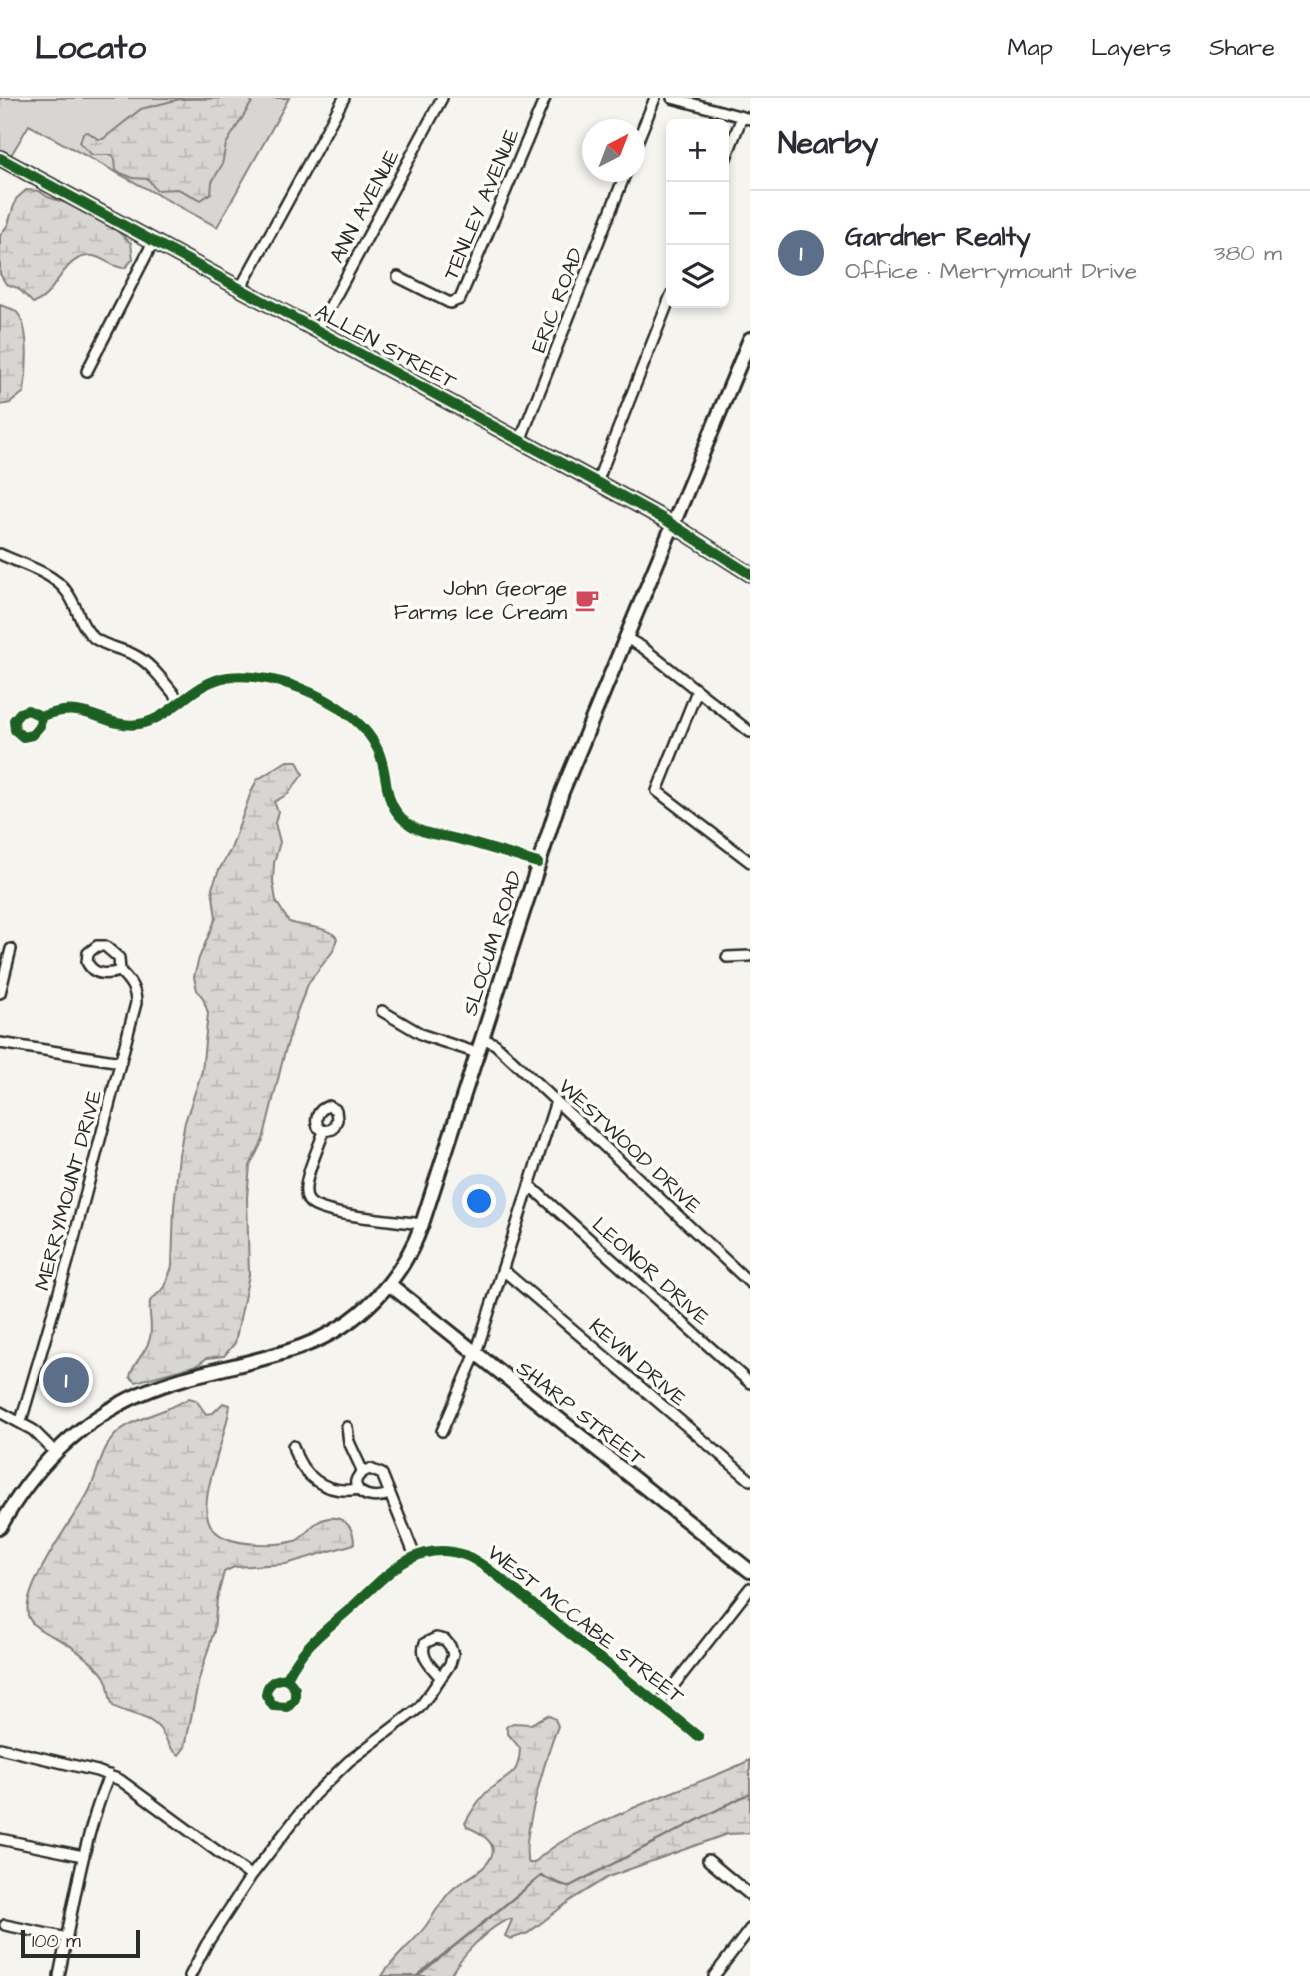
<!DOCTYPE html>
<html lang="en">
<head>
<meta charset="utf-8">
<style>
  :root { --surface:#fff; --page:#f7f7f7; --text:#2b2b33; --muted:#7c7c81; --line:#e1e1e2; --accent:#d1495b }
  body { margin:0; font-family:"Architects Daughter",sans-serif; background:var(--page); color:var(--text) }
  .controls { position:absolute; right:21px; top:21px; display:grid; overflow:hidden; border-radius:10px; box-shadow:0 4px 10px #0003 }
  .controls button { width:63px; height:63px; display:grid; place-items:center; padding:0; border:0; border-bottom:2px solid var(--line); background:var(--surface); color:var(--text); font:35px sans-serif }
  .compass { position:absolute; left:582px; top:21px; width:63px; height:63px; border-radius:50%; background:var(--surface); box-shadow:0 4px 10px #0003; rotate:42deg }
  .scale { position:absolute; left:21px; bottom:18px; width:119px; box-sizing:border-box; padding-left:7px; border:4px solid #2b2b2b; border-top:0; font-size:19px; line-height:24px; white-space:nowrap; color:#2b2b2b; -webkit-text-stroke:5px #fdfcf7; paint-order:stroke }
  .you { position:absolute; left:480px; top:1104px; width:24px; height:24px; margin:-18px; border:5px solid #fff; border-radius:50%; background:#1a73e8; box-shadow:0 0 0 10px #1a73e833 }
  .badge { display:grid; place-items:center; width:46px; height:46px; border-radius:50%; background:var(--accent); color:#fff; font-size:23px; font-weight:700 }
  .pin { position:absolute; translate:-50% -50%; border:4px solid #fff; box-shadow:0 2px 7px #0006 }
  .list { margin:0; padding:0; list-style:none }
  h2 { display:flex; justify-content:space-between; align-items:center; height:91px; margin:0; padding:0 28px; font-size:30px }
  h2 small { font-size:23px; font-weight:400; color:var(--muted) }
  .list li { display:grid; grid-template-columns:46px 1fr auto; gap:21px; align-items:center; box-sizing:border-box; height:126px; padding:0 28px; border-top:2px solid var(--line) }
  .list b { display:block; font-size:26px; white-space:nowrap }
  .list p { margin:0; font-size:23px; white-space:nowrap; color:var(--muted) }
  .list em { font-size:23px; font-style:normal; color:var(--muted) }
  .icon { flex:none; width:38px; height:38px; fill:none; stroke:currentColor; stroke-width:2; stroke-linecap:round; stroke-linejoin:round }
  .map { position:relative; flex:none; width:750px; height:1878px; overflow:hidden }
  header { display:flex; align-items:center; gap:42px; box-sizing:border-box; height:98px; padding:0 35px; background:var(--surface); border-bottom:2px solid var(--line) }
  header strong { font-size:33px }
  nav { display:flex; gap:38px; margin-inline-start:auto; font-size:24px }
  main { display:flex }
  aside { flex:1; background:var(--surface) }
  .map>svg:first-child { display:block }
  .grass { fill:#d7d6d2; stroke:#81807e; stroke-width:2 }
  .wetland { fill:url(#wetland-marsh); stroke:#81807e; stroke-width:2 }
  .lines { fill:none; stroke-linecap:round; stroke-linejoin:round }
  .stream { stroke:#797877; stroke-width:2.5 }
  .street-casing { stroke:#2b2b2b; stroke-width:14 }
  .secondary-casing { stroke:#2b2b2b; stroke-width:18 }
  .street { stroke:#fdfcf7; stroke-width:9 }
  .secondary { stroke:#fdfcf7; stroke-width:12 }
  .cycleway-casing { stroke:#fdfcf7; stroke-width:15 }
  .cycleway { stroke:#1b5e20; stroke-width:10 }
  .labels { text-anchor:middle; stroke-width:7; stroke-linejoin:round; paint-order:stroke }
  .street-label { font-size:21px; fill:#2b2b2b; stroke:#fdfcf7 }
  .poi-label { font-size:21px; fill:#2b2b2b; stroke:#fdfcf7; text-anchor:end }
</style>
</head>
<body>
<header>
<strong>Locato</strong>
<nav><a>Map</a><a>Layers</a><a>Share</a></nav>
</header>
<main>
<div class="map">
<svg width="750" height="1878" viewBox="0 0 750 1878">
  <defs>
    <pattern id="wetland-marsh" width="20" height="14" patternUnits="userSpaceOnUse" patternTransform="scale(1.75)"><rect width="20" height="14" fill="#d7d6d2"/><path d="M1 5h8M5 5V1M11 12h8M15 12V8" fill="none" stroke="#b9b8b4"/></pattern>
  </defs>
  <rect width="100%" height="100%" fill="#f5f4ef"/>
  <filter id="ink" filterUnits="userSpaceOnUse"><feTurbulence type="fractalNoise" baseFrequency=".0143" numOctaves="2"/><feDisplacementMap in="SourceGraphic" scale="14" xChannelSelector="R" yChannelSelector="G"/><feConvolveMatrix kernelMatrix="1 2 1 2 8 2 1 2 1" color-interpolation-filters="sRGB"/></filter>
  <g filter="url(#ink)">
    <!-- grass -->
    <path class="grass" d="M0,0H289L217,129L29,27L10,59L0,53Z"/>
    <!-- wetland -->
    <path class="wetland" d="M249,0L252,4L226,46L222,67L212,84L211,95L201,102L178,91L156,92L148,81L133,80L116,73L115,61L112,57H92L80,45L83,35L88,34L98,41H103L141,11L180,1Z
      M26,92L39,93L48,99L81,110L106,123L131,145L133,161L125,170C111,170 101,156 87,158C61,161 54,201 33,205L18,190L6,186L0,176V138L8,126L16,101Z
      M0,207C7,210 15,210 19,217C30,233 27,275 24,294L10,305L0,307Z
      M287,663H297L303,676L288,696L274,704L278,713L275,725L280,744L274,765L273,784L276,803L289,824C303,829 328,828 337,840L333,853L309,884L298,911L284,957L263,1042L250,1068L247,1099L249,1177L235,1245L224,1258L207,1260L197,1267L136,1284L130,1279C132,1266 145,1256 149,1243C154,1230 148,1216 150,1203L165,1189L172,1168L174,1109L179,1057L185,1024L202,973L208,915L203,900L197,892L194,879L199,860L216,820L212,790L219,772L231,751L251,694L257,682Z
      M189,1300L196,1302L206,1316L213,1315L223,1305L230,1307C227,1336 202,1392 207,1417C209,1428 216,1436 226,1440C241,1447 279,1448 295,1443C304,1440 307,1432 315,1426C335,1412 354,1423 354,1446L286,1466L234,1469L224,1474L217,1501L214,1533L199,1581L185,1649L179,1657C165,1649 167,1635 155,1626C143,1616 126,1616 113,1608C107,1596 111,1585 101,1574C95,1567 72,1548 64,1544C52,1537 36,1533 29,1520C17,1496 74,1419 87,1397C99,1376 99,1352 117,1335C133,1320 169,1313 189,1300Z
      M548,1617L555,1621L558,1628C549,1650 518,1748 529,1765H534C560,1739 596,1727 629,1712C668,1694 712,1681 750,1662V1735L727,1736L608,1779L571,1802L528,1835L511,1841L505,1838L512,1822L510,1821C490,1827 460,1859 450,1878H382C394,1859 412,1846 425,1829C435,1816 442,1800 454,1790C465,1781 485,1773 491,1759C499,1745 478,1733 467,1729L465,1725C472,1713 481,1697 493,1689C512,1675 519,1676 520,1650L508,1636L506,1629L513,1625L531,1626Z"/>
    <g class="lines">
      <!-- stream -->
      <path class="stream" d="M417,1878L541,1778L568,1789L750,1695"/>
      <!-- street casing -->
      <g class="street-casing">
        <path id="street" d="M672,0L750,21
          M634,52L655,0
          M724,65L742,19
          M398,179L450,205L460,201L545,0
          M240,191L344,0
          M317,233L442,0
          M87,273L153,144
          M520,343L626,74
          M597,384L671,197
          M0,456C21,466 52,474 66,493C78,508 79,527 94,540C106,549 121,550 134,557C152,565 167,589 180,603
          M626,540L642,549L750,634
          M697,593L657,693L750,764
          M41,618L28,612L20,615L14,622L15,632L23,639L32,637L40,628L41,618C53,615 64,611 77,613C99,616 116,630 139,626C173,620 192,584 228,579C277,573 357,605 378,652C390,679 381,703 406,724C423,738 441,736 461,742C487,749 512,757 538,765
          M727,859L750,858
          M0,895L11,851
          M382,913L423,937L477,955
          M482,940L495,946L750,1185
          M0,945L121,964
          M324,1033L318,1029C314,1019 319,1011 329,1008L336,1012L337,1022L333,1031L324,1033C319,1049 304,1079 306,1095C306,1101 309,1105 315,1108C338,1119 394,1122 422,1126
          M529,1087L750,1285
          M503,1172L750,1382
          M0,1314L33,1332L55,1354
          M21,1323L68,1163L136,905C136,891 130,883 120,873C107,877 94,878 87,864L88,855L97,848H105L119,860L120,873
          M347,1329L349,1344L363,1374
          M442,1333L476,1255L556,1003
          M293,1348C301,1378 326,1397 358,1391
          M389,1396C361,1407 341,1381 370,1371L382,1376L415,1458
          M287,1580L295,1591V1601L288,1609L273,1608L266,1597C267,1584 276,1581 287,1580C305,1545 324,1534 352,1509C384,1480 415,1440 464,1457C477,1461 489,1472 500,1480L699,1639
          M659,1606L750,1490
          M0,1650L97,1673L120,1682L251,1778
          M0,1741L83,1758
          M708,1762L750,1797
          M5,1827L67,1840
          M59,1878C73,1810 83,1741 109,1677
          M190,1878L206,1847L251,1778L314,1697L349,1663L419,1610L431,1594L450,1566L453,1556L450,1548L445,1542L436,1540L425,1545C419,1559 432,1569 440,1579
          M714,1878L750,1831"/>
      </g>
      <!-- secondary casing -->
      <g class="secondary-casing">
        <path id="secondary" d="M0,60L600,386L664,421L750,476
          M389,1186L750,1473
          M0,1429C32,1371 79,1323 140,1296C192,1273 250,1268 303,1248C359,1227 402,1182 422,1126L562,694L750,241"/>
      </g>
      <!-- street -->
      <use href="#street" class="street"/>
      <!-- secondary -->
      <use href="#secondary" class="secondary"/>
      <!-- cycleway casing -->
      <g class="cycleway-casing">
        <path id="cycleway" d="M0,60L600,386L664,421L750,476
          M41,618L28,612L20,615L14,622L15,632L23,639L32,637L40,628L41,618C53,615 64,611 77,613C99,616 116,630 139,626C173,620 192,584 228,579C277,573 357,605 378,652C390,679 381,703 406,724C423,738 441,736 461,742C487,749 512,757 538,765
          M287,1580L295,1591V1601L288,1609L273,1608L266,1597C267,1584 276,1581 287,1580C305,1545 324,1534 352,1509C384,1480 415,1440 464,1457C477,1461 489,1472 500,1480L699,1639"/>
      </g>
      <!-- cycleway -->
      <use href="#cycleway" class="cycleway"/>
    </g>
  </g>
  <!-- icons -->
  <defs>
    <g id="cafe-bare" transform="scale(1.89)"><path d="M-5.5-4.5H6V0H3Q3 3.5 0 3.5H-2.5Q-5.5 3.5-5.5 0ZM3-3.2v2h1.7v-2ZM-6 4.5H4V6H-6Z" fill="#d1495b" stroke="#fdfcf7" stroke-width="2.5" paint-order="stroke"/></g>
  </defs>
  <g fill-rule="evenodd">
    <use href="#cafe-bare" x="587" y="502"/>
  </g>
  <g class="labels">
    <!-- street labels -->
    <g class="street-label">
      <text transform="translate(481 106) rotate(-67)" y="7">TENLEY AVENUE</text>
      <text transform="translate(364 108) rotate(-62)" y="7">ANN AVENUE</text>
      <text transform="translate(557 202) rotate(-69)" y="7">ERIC ROAD</text>
      <text transform="translate(386 248) rotate(28)" y="7">ALLEN STREET</text>
      <text transform="translate(492 845) rotate(-72)" y="7">SLOCUM ROAD</text>
      <text transform="translate(630 1048) rotate(43)" y="7">WESTWOOD DRIVE</text>
      <text transform="translate(68 1092) rotate(-75)" y="7">MERRYMOUNT DRIVE</text>
      <text transform="translate(651 1173) rotate(42)" y="7">LEONOR DRIVE</text>
      <text transform="translate(638 1264) rotate(41)" y="7">KEVIN DRIVE</text>
      <text transform="translate(581 1315) rotate(38)" y="7">SHARP STREET</text>
      <text transform="translate(586 1526) rotate(38)" y="7">WEST MCCABE STREET</text>
    </g>
    <!-- poi labels -->
    <g class="poi-label">
      <text x="567" y="497">John George<tspan x="567" dy="24">Farms Ice Cream</tspan></text>
    </g>
  </g>
</svg>
<div class="controls">
<button>+</button>
<button>−</button>
<button><svg class="icon" aria-label="layers" viewBox="0 0 24 24"><path d="M12 4l9 5-9 5-9-5zM3 14l9 5 9-5"/></svg></button>
</div>
<svg class="compass" viewBox="-18 -18 36 36"><path d="M0-13l5 13h-10z" fill="#e53935"/><path d="M0 13l5-13h-10z" fill="#7c7c81"/></svg>
<div class="scale">100 m</div>
<div class="you"></div>
<div class="pin badge" style="left:66px;top:1282px;background:#5c6f8a">1</div>
</div>
<aside>
<h2>Nearby<small></small></h2>
<ul class="list">
<li><span class="badge" style="background:#5c6f8a">1</span><div><b>Gardner Realty</b><p>Office · Merrymount Drive</p></div><em>380 m</em></li>
</ul>
</aside>
</main>
</body>
</html>
